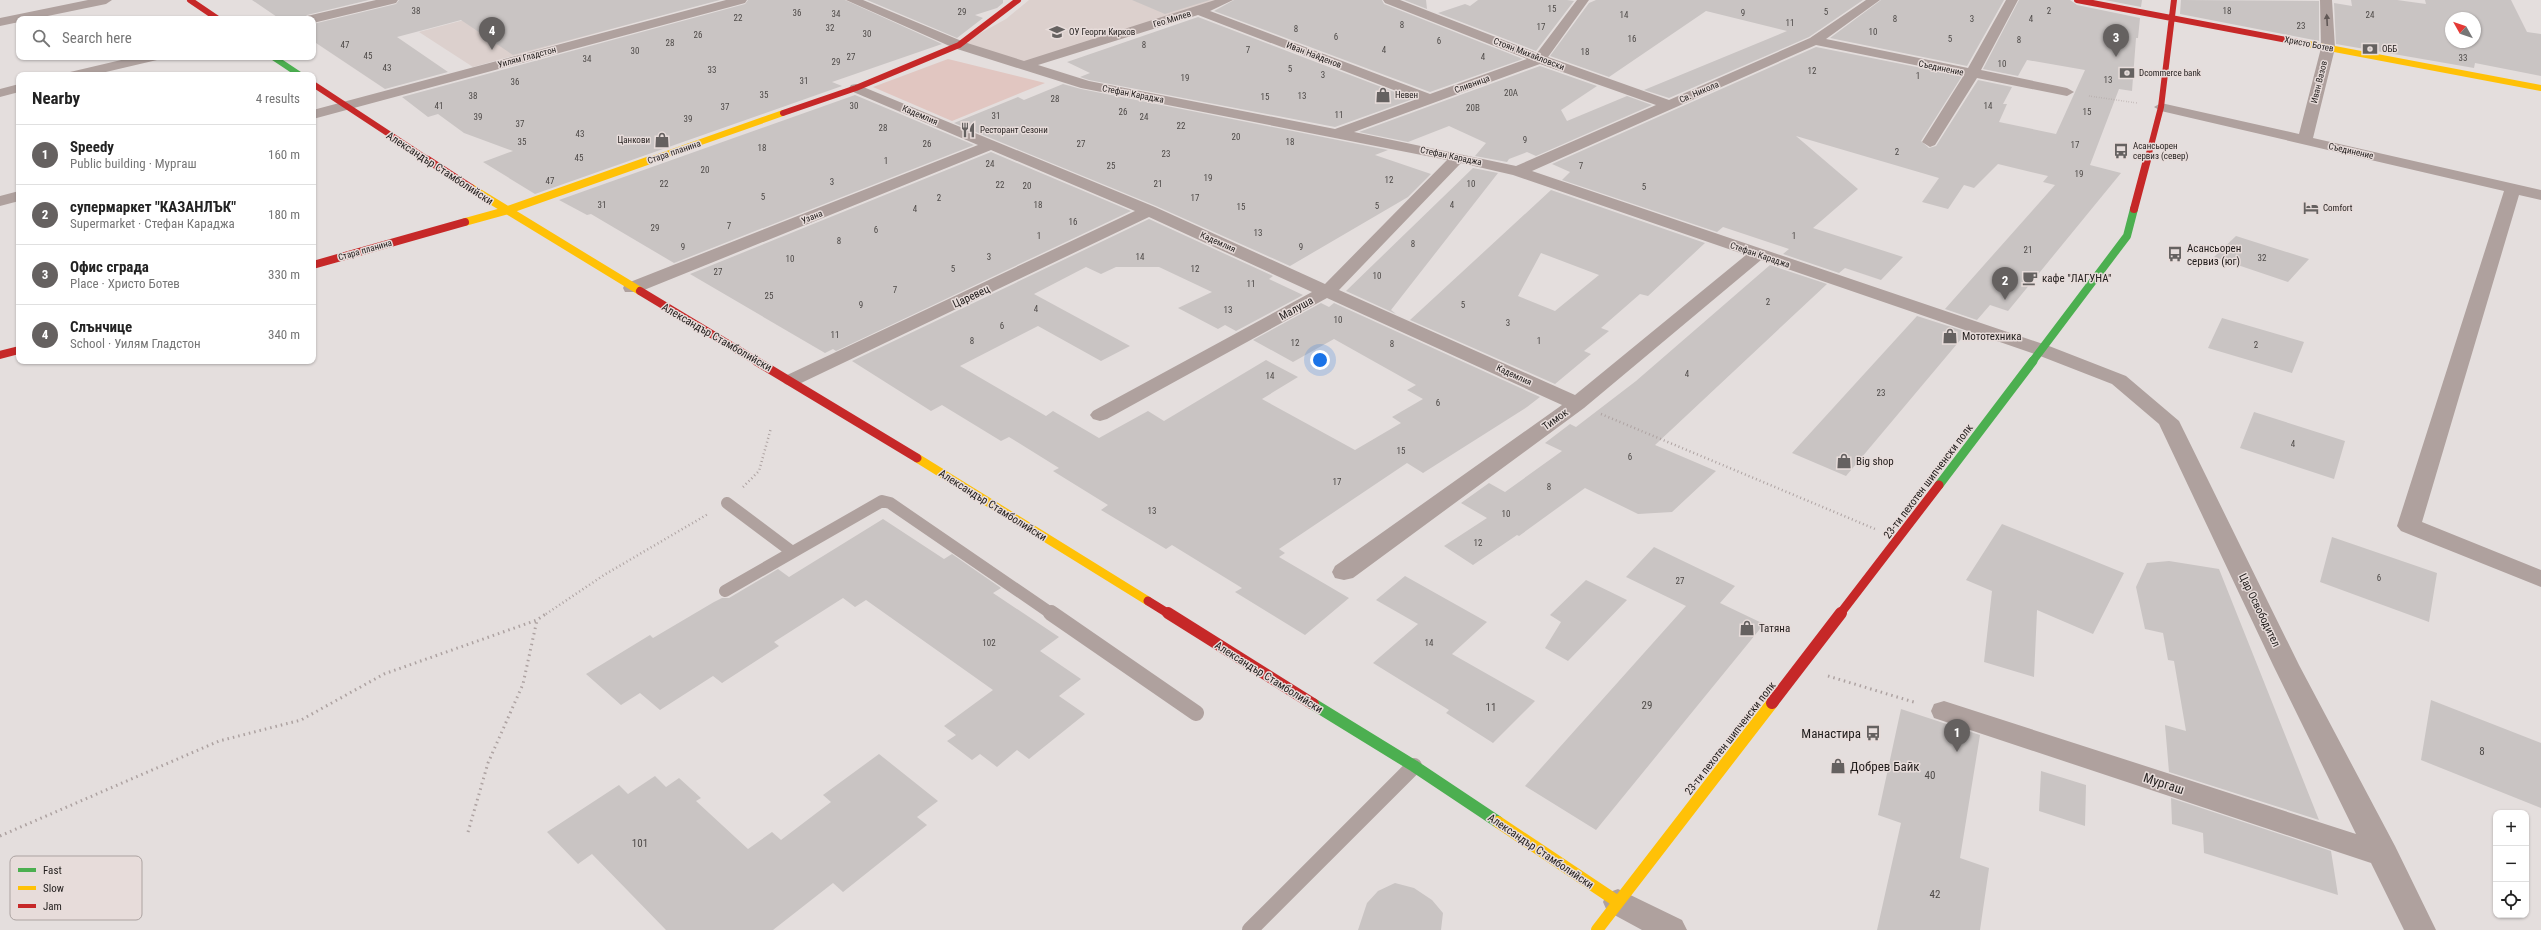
<!DOCTYPE html>
<html lang="en">
<head>
<meta charset="utf-8">
<style>
  :root { --surface:#fff; --page:#f6f6f6; --text:#222; --muted:#767676; --line:#e0e0e0; --accent:#656160 }
  body { margin:0; font-family:"Roboto Condensed",sans-serif; background:var(--page); color:var(--text) }
  .controls { position:absolute; right:12px; bottom:12px; display:grid; overflow:hidden; border-radius:8px; box-shadow:0 1px 3px #0004 }
  .controls button { width:36px; height:36px; display:grid; place-items:center; padding:0; border:0; border-bottom:1px solid var(--line); background:var(--surface); color:var(--text); font:20px sans-serif }
  .compass { position:absolute; left:2445px; top:12px; width:36px; height:36px; border-radius:50%; background:var(--surface); box-shadow:0 1px 3px #0004; rotate:310deg }
  .you { position:absolute; left:1320px; top:360px; width:14px; height:14px; margin:-10px; border:3px solid #fff; border-radius:50%; background:#1a73e8; box-shadow:0 0 0 6px #1a73e833 }
  .badge { display:grid; place-items:center; width:26px; height:26px; border-radius:50%; background:var(--accent); color:#fff; font-size:13px; font-weight:700 }
  .pin { position:absolute; translate:-50% -33px; filter:drop-shadow(0 1px 2px #0008) }
  .pin::after { content:''; position:absolute; top:21px; width:14px; height:12px; background:inherit; clip-path:polygon(0 0,100% 0,50% 100%) }
  .list { margin:0; padding:0; list-style:none }
  h2 { display:flex; justify-content:space-between; align-items:center; height:52px; margin:0; padding:0 16px; font-size:17px }
  h2 small { font-size:13px; font-weight:400; color:var(--muted) }
  .list li { display:grid; grid-template-columns:26px 1fr auto; gap:12px; align-items:center; box-sizing:border-box; height:60px; padding:0 16px; border-top:1px solid var(--line) }
  .list b { display:block; font-size:15px; white-space:nowrap }
  .list p { margin:0; font-size:13px; white-space:nowrap; color:var(--muted) }
  .list em { font-size:13px; font-style:normal; color:var(--muted) }
  .icon { flex:none; width:22px; height:22px; fill:none; stroke:currentColor; stroke-width:2; stroke-linecap:round; stroke-linejoin:round }
  .map { position:relative; flex:none; width:2541px; height:930px; overflow:hidden }
  .search { position:absolute; background:var(--surface); box-shadow:0 1px 3px #0004; left:16px; top:16px; width:300px; height:44px; display:flex; align-items:center; gap:10px; box-sizing:border-box; padding:0 14px; border-radius:8px; color:var(--muted); font-size:15px }
  .panel { position:absolute; background:var(--surface); box-shadow:0 1px 3px #0004; left:16px; top:72px; width:300px; height:292px; border-radius:8px }
  .map>svg:first-child { display:block }
  .built { fill:#dcd0cd }
  .green { fill:#e1c6c1 }
  .building { fill:#c9c4c3; fill-rule:evenodd }
  .lines { fill:none; stroke-linecap:round; stroke-linejoin:round }
  .path-far2 { stroke:#ada2a1; stroke-width:1.5; stroke-dasharray:0.5 2; stroke-linecap:butt }
  .path-far1 { stroke:#ada2a1; stroke-width:2.5; stroke-dasharray:1 3; stroke-linecap:butt }
  .path { stroke:#ada2a1; stroke-width:3; stroke-dasharray:1.5 4; stroke-linecap:butt }
  .lane-far1 { stroke:#afa19e; stroke-width:12 }
  .lane { stroke:#afa19e; stroke-width:16 }
  .street { fill:#afa19e; fill-rule:evenodd }
  .fast-far3 { stroke:#4caf50; stroke-width:6 }
  .fast-far2 { stroke:#4caf50; stroke-width:8 }
  .fast-far1 { stroke:#4caf50; stroke-width:9 }
  .fast { stroke:#4caf50; stroke-width:12 }
  .slow-far3 { stroke:#ffc107; stroke-width:6 }
  .slow-far2 { stroke:#ffc107; stroke-width:8 }
  .slow-far1 { stroke:#ffc107; stroke-width:9 }
  .slow { stroke:#ffc107; stroke-width:12 }
  .jam-far3 { stroke:#c62828; stroke-width:6 }
  .jam-far2 { stroke:#c62828; stroke-width:8 }
  .jam-far1 { stroke:#c62828; stroke-width:9 }
  .jam { stroke:#c62828; stroke-width:12 }
  .oneway { fill:#615856 }
  .labels { text-anchor:middle; stroke-width:3; stroke-linejoin:round; paint-order:stroke }
  .number-label { font-size:9px; fill:#4e4a48 }
  .far-street-label { font-size:9px; fill:#211d1c; stroke:#e7dcda }
  .far-poi-label { font-size:9px; fill:#211d1c; stroke:#e7dcda; text-anchor:start }
  .street-label { font-size:11px; fill:#211d1c; stroke:#e7dcda }
  .poi-label { font-size:11px; fill:#211d1c; stroke:#e7dcda; text-anchor:start }
  .near-number-label { font-size:11px; fill:#4e4a48 }
  .near-poi-label { font-size:13px; fill:#211d1c; stroke:#e7dcda; text-anchor:end }
  .near-street-label { font-size:13px; fill:#211d1c; stroke:#e7dcda }
  .key { fill:#e7dcda; stroke:#aca3a1; stroke-width:1 }
  .key-label { font-size:11px; fill:#211d1c }
</style>
</head>
<body>
<div class="map">
<svg width="2541" height="930" viewBox="0 0 2541 930">
  <rect width="100%" height="100%" fill="#e4dedd"/>
  <!-- built -->
  <path class="built" d="M1029,0H1229L1025,65L959,45L1006,19Z
    M673,12L473,67L419,32L464,20Z"/>
  <!-- green -->
  <path class="green" d="M948,59L1045,83L952,121L873,87Z"/>
  <!-- building -->
  <path class="building" d="M252,0H369L307,15L304,19H280Z
    M399,0H720L513,55L461,20L397,37L448,72L385,89L313,41V24L396,4Z
    M748,0H845L942,44L832,82L842,86L535,194L483,162L513,151L464,133L438,114L428,117L402,97L745,4Z
    M867,0H1003V3L997,8L975,15L983,18L957,38Z
    M1132,0H1210L1165,14Z
    M1234,0H1382L1384,4L1523,59L1430,92L1214,11Z
    M1404,0H1426L1427,9Z
    M1478,0H1567L1574,1L1536,51L1438,13L1465,4L1470,6Z
    M1596,0H1863L1809,37L1669,98L1644,90L1787,31L1706,11L1609,77L1550,56L1589,3Z
    M1881,0H2004L1967,66L1830,38Z
    M2019,0H2070L2077,5L2140,18L2138,38H2136L2132,91L2119,89L2090,165L2121,173L2008,311L1990,305L1977,320L1945,309L2055,185L2043,182L2048,176L1998,164L1974,188L1964,185L1948,209L1922,202L1939,178L1796,136L1858,189L1813,228L1903,257L1881,280L1845,268L1839,273L1783,254L1789,249L1723,227L1717,232L1562,180L1570,172L1552,164L1816,47L1962,76L1921,141L1929,148L1936,146L1978,80L2012,87L2003,104H2007L1999,122L2056,134L2085,70L2027,60L2018,76L1983,69Z
    M2105,0H2142L2141,7Z
    M2181,0L2319,1V41L2180,14Z
    M2351,0H2397L2426,4L2425,0H2511L2527,32L2541,34V76L2475,63L2474,68L2336,44L2334,3L2352,6ZM2451,18H2475V42H2451Z
    M1198,17L1413,99L1335,127L1089,80L1080,77L1090,73L1067,62Z
    M1540,66L1597,86L1561,110L1567,121L1627,96L1652,105L1536,156L1527,152L1509,159L1507,162L1475,156L1486,143L1449,126L1408,142L1359,132Z
    M1063,84L1081,89L1388,150L1375,155L1431,174L1408,197L1290,266L1156,206L954,123L1018,97L1024,100Z
    M855,95L974,145L674,263L591,214L587,215L559,200Z
    M991,152L1131,211L836,351L833,349L825,353L690,274Z
    M1473,168L1498,173L1391,310L1396,314L1346,291Z
    M1551,190L1705,243L1648,296L1640,294L1601,328L1609,331L1584,351L1591,354L1555,384L1410,320ZM1541,253L1599,275L1555,311L1518,296Z
    M1149,219L1273,276L1269,279L1303,295L1236,331L1225,325L1218,329L1178,308L1212,292L1159,267H1116L1101,274L1086,267L1034,294L1130,346L1101,361L1038,326L960,366L1046,416L1053,411L1099,438L1148,411L1164,421L1266,360L1298,377L1262,399L1355,450L1401,423L1392,417L1423,399L1407,390L1416,385L1334,339L1293,362L1253,340L1321,303L1329,307L1334,303L1540,397L1527,407L1423,473L1407,463L1279,549L1285,553L1279,557L1349,598L1305,635L1235,592L1242,588L1172,545L1166,549L1101,510L1108,505L1053,471L1059,468L1009,437L1001,441L942,405L931,411L852,361Z
    M2236,236L2309,259L2288,282L2214,257Z
    M1770,265L1827,284L1655,445L1716,471L1672,512L1638,514L1585,488L1519,536L1517,535L1473,565L1444,546L1487,518L1461,503L1489,483L1505,492L1562,451L1545,443L1570,424L1576,427L1636,381Z
    M1917,316L1967,332L1846,476L1792,453Z
    M2222,318L2304,342L2292,373L2208,348Z
    M2254,412L2345,441L2334,479L2240,448Z
    M883,519L944,559L952,554L1001,588L993,593L1059,637L1040,651L1081,679L1059,696L1085,714L1029,759L1017,750L997,767L980,754L972,760L947,741L956,735L944,726L993,690L866,600L855,607L843,598L774,642L779,646L722,683L713,676L660,710L640,693L621,705L586,674L650,635L653,638L714,602L722,598H729L778,569L789,577Z
    M2002,524L2124,573L2093,634L2037,610L2034,677L1984,662L1992,591L1966,580Z
    M2332,537L2437,573L2429,622L2320,582Z
    M1654,547L1735,586L1720,603L1764,624L1596,830L1525,786L1686,606L1626,577Z
    M2169,561L2219,569L2319,820L2169,772L2165,725L2186,731L2174,661L2168,660L2163,633L2145,629L2136,587L2147,563Z
    M1405,576L1487,622L1452,654L1535,701L1493,743L1446,713L1449,710L1373,663L1418,624L1376,600Z
    M1586,580L1627,600L1568,661L1545,648L1561,622L1550,615Z
    M2431,700L2541,743V808L2421,760Z
    M1901,709L1980,735L1960,858L1989,868L1980,930H1877L1901,823L1878,815Z
    M879,754L938,801L917,817L927,825L843,892L833,883L773,930H666L592,854L578,864L547,832L619,785L628,794L655,776L666,787L679,778L701,798L696,801L748,849L772,832L781,840L831,802L823,795Z
    M2041,771L2086,785L2085,826L2039,811Z
    M2171,798L2331,851L2338,895L2204,853L2203,833L2172,824Z
    M1395,883L1414,888L1432,900L1443,913L1441,930H1358L1367,903L1378,891Z"/>
  <g class="lines">
    <!-- path-far2 -->
    <path class="path-far2" d="M2089,96L2137,103"/>
    <!-- path-far1 -->
    <path class="path-far1" d="M1601,414L1875,529
      M743,487L759,471L771,428
      M546,614L604,575L708,514"/>
    <!-- path -->
    <path class="path" d="M1828,676L1917,703
      M468,832L488,763L523,684L537,620
      M0,836L219,741L301,720L384,674L537,620L547,613"/>
    <!-- lane-far1 -->
    <path class="lane-far1" d="M727,503L791,551
      M725,591L882,501L890,503L1052,614"/>
    <!-- lane -->
    <path class="lane" d="M1051,613L1196,713
      M1250,930L1414,766"/>
    <!-- street -->
    <path class="street" d="M88,0H112L106,4L33,19H19V22L0,26V18Z
      M376,0H398L396,3L313,23V19H305L307,16Z
      M726,0H747L745,3L313,119V110Z
      M846,0H863L964,42L1024,61L1215,0H1233L1210,11L1430,94L1527,59L1385,3L1383,0H1400L1537,53L1577,0H1589L1548,57L1669,100L1810,38L1866,0H1880L1826,39L1968,68L2006,0H2018L1981,70L2067,88L2074,92L2067,96L1977,78L1935,145L1930,147L1922,142L1964,75L1816,45L1532,171L2049,346L2126,376L2179,421L2299,665L2395,846L2436,930H2404L2371,863L1934,718L1931,711L1934,704L1944,701L2356,834L2273,665L2159,424L2112,384L2035,354L1761,260L1584,408L1353,578L1344,580L1335,578L1332,572L1335,566L1562,405L1327,298L1107,419L1100,421L1093,419L1090,415L1093,411L1312,292L1149,217L799,384L792,386L785,384L782,380L785,376L1135,211L991,150L639,292H625L623,288L625,284L978,145L851,91L849,88L851,85L856,84L1155,207L1325,284L1447,160L1081,88L954,48ZM1198,15L1417,99L1335,129L1089,81L1038,65ZM1540,64L1656,105L1516,166L1354,132ZM1461,163L1513,175L1746,255L1575,395L1339,290Z
      M2320,0H2332L2335,48L2313,138L2541,190V200L2519,195L2422,522L2541,570V587L2401,531L2397,526L2504,191L2161,111L2154,107L2161,103L2299,134L2321,48Z
      M134,57H159L157,60L93,75H68L70,72Z
      M19,84V92L0,97V89Z
      M19,191V201L0,206V196Z
      M1618,889L1682,920L1687,930H1642L1607,911L1603,902L1607,893Z"/>
    <!-- fast-far3 -->
    <path class="fast-far3" d="M273,57L300,75"/>
    <!-- fast-far2 -->
    <path class="fast-far2" d="M2032,362L2127,236L2134,209"/>
    <!-- fast-far1 -->
    <path class="fast-far1" d="M1939,485L2033,361"/>
    <!-- fast -->
    <path class="fast" d="M1313,704L1414,766L1498,822"/>
    <!-- slow-far3 -->
    <path class="slow-far3" d="M2308,44L2541,88
      M647,161L783,113"/>
    <!-- slow-far2 -->
    <path class="slow-far2" d="M471,188L640,291
      M465,222L505,211L650,160"/>
    <!-- slow-far1 -->
    <path class="slow-far1" d="M917,458L1148,601"/>
    <!-- slow -->
    <path class="slow" d="M1498,822L1618,902
      M1597,930L1772,703"/>
    <!-- jam-far3 -->
    <path class="jam-far3" d="M190,0L218,19
      M2077,0L2308,44
      M313,84L430,161
      M783,113L856,88L959,45L1018,0
      M2147,161L2161,107L2174,0"/>
    <!-- jam-far2 -->
    <path class="jam-far2" d="M428,160L471,188
      M2134,209L2147,160
      M313,265L465,222
      M640,291L758,362
      M0,355L19,350"/>
    <!-- jam-far1 -->
    <path class="jam-far1" d="M756,361L917,458
      M1148,601L1169,614
      M1840,614L1939,485"/>
    <!-- jam -->
    <path class="jam" d="M1168,613L1313,704
      M1772,703L1841,613"/>
  </g>
  <!-- one-way arrows -->
  <defs><path id="oneway-solid" d="M-6-.8H1V-3.2L6.5 0L1 3.2V.8H-6Z"/></defs>
  <use class="oneway" href="#oneway-solid" transform="translate(2327 20) rotate(-93)"/>
  <!-- icons -->
  <defs>
    <g id="school-bare" transform="scale(1.2)"><path d="M0-5L7-2L0 1L-7-2ZM-4 1L0 2.5L4 1V4Q0 6-4 4Z" fill="#656160" stroke="#e7dcda" stroke-width="2.5" paint-order="stroke"/></g>
    <g id="bank-bare" transform="scale(1.2)"><path d="M-6-4H6V4H-6ZM0-2.3a2.3 2.3 0 1 0 0 4.6a2.3 2.3 0 1 0 0-4.6Z" fill="#656160" stroke="#e7dcda" stroke-width="2.5" paint-order="stroke"/></g>
    <g id="shop-bare" transform="scale(1.2)"><path d="M-5-2.5h2.3a2.7 3.5 0 0 1 5.4 0H5L5.5 6h-11ZM-1.5-2.5h3a1.5 2.3 0 0 0-3 0Z" fill="#656160" stroke="#e7dcda" stroke-width="2.5" paint-order="stroke"/></g>
    <g id="restaurant-bare" transform="scale(1.2)"><path d="M-5-6h1v4h1v-4h1v4h1v-4h1v5L-1.5 .5V6h-2V.5L-5-1ZM5-6V6H3V1.5H1.5Q1.5-4 5-6Z" fill="#656160" stroke="#e7dcda" stroke-width="2.5" paint-order="stroke"/></g>
    <g id="bus-bare" transform="scale(1.2)"><path d="M-5-6H5V4H4V6H2V4H-2V6H-4V4H-5ZM-3.5-4V0h7V-4ZM-3.5 1.2v1.5H-2V1.2ZM2 1.2v1.5H3.5V1.2Z" fill="#656160" stroke="#e7dcda" stroke-width="2.5" paint-order="stroke"/></g>
    <g id="hotel-bare" transform="scale(1.2)"><path d="M-6-4.5h1.5V1H6V5H4.5V3h-9V5H-6ZM-4 0a1.8 1.8 0 1 1 3.6 0ZM.5 0V-2.5h3Q6-2.5 6 0Z" fill="#656160" stroke="#e7dcda" stroke-width="2.5" paint-order="stroke"/></g>
    <g id="cafe-bare" transform="scale(1.2)"><path d="M-5.5-4.5H6V0H3Q3 3.5 0 3.5H-2.5Q-5.5 3.5-5.5 0ZM3-3.2v2h1.7v-2ZM-6 4.5H4V6H-6Z" fill="#656160" stroke="#e7dcda" stroke-width="2.5" paint-order="stroke"/></g>
  </defs>
  <g fill-rule="evenodd">
    <use href="#school-bare" x="1057" y="32"/>
    <use href="#bank-bare" x="2370" y="49"/>
    <use href="#bank-bare" x="2127" y="73"/>
    <use href="#shop-bare" x="1383" y="95"/>
    <use href="#restaurant-bare" x="968" y="130"/>
    <use href="#shop-bare" x="662" y="140"/>
    <use href="#bus-bare" x="2121" y="151"/>
    <use href="#hotel-bare" x="2311" y="208"/>
    <use href="#bus-bare" x="2175" y="254"/>
    <use href="#cafe-bare" x="2030" y="278"/>
    <use href="#shop-bare" x="1950" y="336"/>
    <use href="#shop-bare" x="1844" y="461"/>
    <use href="#shop-bare" x="1747" y="628"/>
    <use href="#bus-bare" x="1873" y="733"/>
    <use href="#shop-bare" x="1838" y="766"/>
  </g>
  <g class="labels">
    <!-- number labels -->
    <g class="number-label">
      <text x="1552" y="12">15</text>
      <text x="416" y="14">38</text>
      <text x="2049" y="14">2</text>
      <text x="2227" y="14">18</text>
      <text x="962" y="15">29</text>
      <text x="1826" y="15">5</text>
      <text x="797" y="16">36</text>
      <text x="1743" y="16">9</text>
      <text x="836" y="17">34</text>
      <text x="1624" y="18">14</text>
      <text x="2370" y="18">24</text>
      <text x="738" y="21">22</text>
      <text x="1895" y="22">8</text>
      <text x="1972" y="22">3</text>
      <text x="2031" y="22">4</text>
      <text x="1790" y="26">11</text>
      <text x="1402" y="28">8</text>
      <text x="2301" y="29">23</text>
      <text x="1541" y="30">17</text>
      <text x="830" y="31">32</text>
      <text x="1296" y="32">8</text>
      <text x="1873" y="35">10</text>
      <text x="867" y="37">30</text>
      <text x="698" y="38">26</text>
      <text x="1336" y="40">6</text>
      <text x="1632" y="42">16</text>
      <text x="1950" y="42">5</text>
      <text x="2019" y="43">8</text>
      <text x="1439" y="44">6</text>
      <text x="670" y="46">28</text>
      <text x="345" y="48">47</text>
      <text x="1144" y="48">8</text>
      <text x="1248" y="53">7</text>
      <text x="1384" y="53">4</text>
      <text x="635" y="54">30</text>
      <text x="1585" y="55">18</text>
      <text x="368" y="59">45</text>
      <text x="851" y="60">27</text>
      <text x="1483" y="60">4</text>
      <text x="2463" y="61">33</text>
      <text x="587" y="62">34</text>
      <text x="836" y="65">29</text>
      <text x="2002" y="67">10</text>
      <text x="387" y="71">43</text>
      <text x="1290" y="72">5</text>
      <text x="712" y="73">33</text>
      <text x="1812" y="74">12</text>
      <text x="1323" y="78">3</text>
      <text x="1918" y="79">1</text>
      <text x="1185" y="81">19</text>
      <text x="2108" y="83">13</text>
      <text x="804" y="84">31</text>
      <text x="515" y="85">36</text>
      <text x="1511" y="96">20A</text>
      <text x="764" y="98">35</text>
      <text x="473" y="99">38</text>
      <text x="1302" y="99">13</text>
      <text x="1265" y="100">15</text>
      <text x="1055" y="102">28</text>
      <text x="439" y="109">41</text>
      <text x="854" y="109">30</text>
      <text x="1988" y="109">14</text>
      <text x="725" y="110">37</text>
      <text x="1473" y="111">20B</text>
      <text x="1123" y="115">26</text>
      <text x="2087" y="115">15</text>
      <text x="1339" y="118">11</text>
      <text x="996" y="119">31</text>
      <text x="478" y="120">39</text>
      <text x="1144" y="120">24</text>
      <text x="688" y="122">39</text>
      <text x="520" y="127">37</text>
      <text x="1181" y="129">22</text>
      <text x="883" y="131">28</text>
      <text x="580" y="137">43</text>
      <text x="1236" y="140">20</text>
      <text x="1525" y="143">9</text>
      <text x="522" y="145">35</text>
      <text x="1290" y="145">18</text>
      <text x="927" y="147">26</text>
      <text x="1081" y="147">27</text>
      <text x="2075" y="148">17</text>
      <text x="762" y="151">18</text>
      <text x="1897" y="155">2</text>
      <text x="1166" y="157">23</text>
      <text x="579" y="161">45</text>
      <text x="886" y="164">1</text>
      <text x="990" y="167">24</text>
      <text x="1111" y="169">25</text>
      <text x="1581" y="169">7</text>
      <text x="705" y="173">20</text>
      <text x="2079" y="177">19</text>
      <text x="1208" y="181">19</text>
      <text x="1389" y="183">12</text>
      <text x="550" y="184">47</text>
      <text x="832" y="185">3</text>
      <text x="664" y="187">22</text>
      <text x="1158" y="187">21</text>
      <text x="1471" y="187">10</text>
      <text x="1000" y="188">22</text>
      <text x="1027" y="189">20</text>
      <text x="1644" y="190">5</text>
      <text x="763" y="200">5</text>
      <text x="939" y="201">2</text>
      <text x="1195" y="201">17</text>
      <text x="602" y="208">31</text>
      <text x="1038" y="208">18</text>
      <text x="1452" y="208">4</text>
      <text x="1377" y="209">5</text>
      <text x="1241" y="210">15</text>
      <text x="915" y="212">4</text>
      <text x="1073" y="225">16</text>
      <text x="729" y="229">7</text>
      <text x="655" y="231">29</text>
      <text x="876" y="233">6</text>
      <text x="1258" y="236">13</text>
      <text x="1039" y="239">1</text>
      <text x="1794" y="239">1</text>
      <text x="839" y="244">8</text>
      <text x="1413" y="247">8</text>
      <text x="683" y="250">9</text>
      <text x="1301" y="250">9</text>
      <text x="2028" y="253">21</text>
      <text x="989" y="260">3</text>
      <text x="1140" y="260">14</text>
      <text x="2262" y="261">32</text>
      <text x="790" y="262">10</text>
      <text x="953" y="272">5</text>
      <text x="1195" y="272">12</text>
      <text x="718" y="275">27</text>
      <text x="1377" y="279">10</text>
      <text x="1251" y="287">11</text>
      <text x="895" y="293">7</text>
      <text x="769" y="299">25</text>
      <text x="1768" y="305">2</text>
      <text x="861" y="308">9</text>
      <text x="1463" y="308">5</text>
      <text x="1036" y="312">4</text>
      <text x="1228" y="313">13</text>
      <text x="1338" y="323">10</text>
      <text x="1508" y="326">3</text>
      <text x="1002" y="329">6</text>
      <text x="835" y="338">11</text>
      <text x="972" y="344">8</text>
      <text x="1539" y="344">1</text>
      <text x="1295" y="346">12</text>
      <text x="1392" y="347">8</text>
      <text x="2256" y="348">2</text>
      <text x="1687" y="377">4</text>
      <text x="1270" y="379">14</text>
      <text x="1881" y="396">23</text>
      <text x="1438" y="406">6</text>
      <text x="2293" y="447">4</text>
      <text x="1401" y="454">15</text>
      <text x="1630" y="460">6</text>
      <text x="1337" y="485">17</text>
      <text x="1549" y="490">8</text>
      <text x="1152" y="514">13</text>
      <text x="1506" y="517">10</text>
      <text x="1478" y="546">12</text>
      <text x="2379" y="581">6</text>
      <text x="1680" y="584">27</text>
      <text x="989" y="646">102</text>
      <text x="1429" y="646">14</text>
    </g>
    <!-- far-street labels -->
    <g class="far-street-label">
      <text transform="translate(1172 19) rotate(-17)" y="3">Гео Милев</text>
      <text transform="translate(2309 44) rotate(11)" y="3">Христо Ботев</text>
      <text transform="translate(1529 54) rotate(21)" y="3">Стоян Михайловски</text>
      <text transform="translate(1314 55) rotate(21)" y="3">Иван Найденов</text>
      <text transform="translate(527 57) rotate(-15)" y="3">Уилям Гладстон</text>
      <text transform="translate(1941 68) rotate(12)" y="3">Съединение</text>
      <text transform="translate(2319 82) rotate(-76)" y="3">Иван Вазов</text>
      <text transform="translate(1472 84) rotate(-20)" y="3">Сливница</text>
      <text transform="translate(1699 92) rotate(-23)" y="3">Св. Никола</text>
      <text transform="translate(1133 94) rotate(11)" y="3">Стефан Караджа</text>
      <text transform="translate(920 115) rotate(23)" y="3">Кадемлия</text>
      <text transform="translate(2351 151) rotate(13)" y="3">Съединение</text>
      <text transform="translate(674 152) rotate(-19)" y="3">Стара планина</text>
      <text transform="translate(1451 156) rotate(12)" y="3">Стефан Караджа</text>
      <text transform="translate(812 217) rotate(-22)" y="3">Узана</text>
      <text transform="translate(1218 242) rotate(24)" y="3">Кадемлия</text>
      <text transform="translate(365 250) rotate(-16)" y="3">Стара планина</text>
      <text transform="translate(1760 255) rotate(19)" y="3">Стефан Караджа</text>
      <text transform="translate(1514 375) rotate(25)" y="3">Кадемлия</text>
    </g>
    <!-- far-poi labels -->
    <g class="far-poi-label">
      <text x="1069" y="35">ОУ Георги Кирков</text>
      <text x="2382" y="52">ОББ</text>
      <text x="2139" y="76">Dcommerce bank</text>
      <text x="1395" y="98">Невен</text>
      <text x="980" y="133">Ресторант Сезони</text>
      <text x="650" y="143" text-anchor="end">Цанкови</text>
      <text x="2133" y="149">Асансьорен<tspan x="2133" dy="10">сервиз (север)</tspan></text>
      <text x="2323" y="211">Comfort</text>
    </g>
    <!-- street labels -->
    <g class="street-label">
      <text transform="translate(440 168) rotate(33)" y="4">Александър Стамболийски</text>
      <text transform="translate(971 296) rotate(-25)" y="4">Царевец</text>
      <text transform="translate(1296 308) rotate(-29)" y="4">Малуша</text>
      <text transform="translate(717 337) rotate(30)" y="4">Александър Стамболийски</text>
      <text transform="translate(1555 419) rotate(-36)" y="4">Тимок</text>
      <text transform="translate(1928 481) rotate(-53)" y="4">23-ти пехотен шипченски полк</text>
      <text transform="translate(993 505) rotate(32)" y="4">Александър Стамболийски</text>
      <text transform="translate(2260 610) rotate(64)" y="4">Цар Освободител</text>
      <text transform="translate(1269 677) rotate(32)" y="4">Александър Стамболийски</text>
      <text transform="translate(1730 738) rotate(-52)" y="4">23-ти пехотен шипченски полк</text>
      <text transform="translate(1541 851) rotate(34)" y="4">Александър Стамболийски</text>
    </g>
    <!-- poi labels -->
    <g class="poi-label">
      <text x="2187" y="252">Асансьорен<tspan x="2187" dy="13">сервиз (юг)</tspan></text>
      <text x="2042" y="282">кафе "ЛАГУНА"</text>
      <text x="1962" y="340">Мототехника</text>
      <text x="1856" y="465">Big shop</text>
      <text x="1759" y="632">Татяна</text>
    </g>
    <!-- near-number labels -->
    <g class="near-number-label">
      <text x="1647" y="709">29</text>
      <text x="1491" y="711">11</text>
      <text x="2482" y="755">8</text>
      <text x="1930" y="779">40</text>
      <text x="640" y="847">101</text>
      <text x="1935" y="898">42</text>
    </g>
    <!-- near-poi labels -->
    <g class="near-poi-label">
      <text x="1861" y="738">Манастира</text>
      <text x="1850" y="771" text-anchor="start">Добрев Байк</text>
    </g>
    <!-- near-street labels -->
    <g class="near-street-label">
      <text transform="translate(2164 783) rotate(18)" y="5">Мургаш</text>
    </g>
  </g>
  <!-- legend -->
  <rect x="10" y="856" width="132" height="64" rx="6" class="key"/>
  <rect x="18" y="868" width="18" height="4" fill="#4caf50"/>
  <rect x="18" y="886" width="18" height="4" fill="#ffc107"/>
  <rect x="18" y="904" width="18" height="4" fill="#c62828"/>
  <g class="key-label">
    <text x="43" y="874">Fast</text>
    <text x="43" y="892">Slow</text>
    <text x="43" y="910">Jam</text>
  </g>
</svg>
<div class="controls">
<button>+</button>
<button>−</button>
<button><svg class="icon" aria-label="locate" viewBox="0 0 24 24"><circle cx="12" cy="12" r="6"/><path d="M12 2v4M12 18v4M2 12h4M18 12h4"/></svg></button>
</div>
<svg class="compass" viewBox="-18 -18 36 36"><path d="M0-13l5 13h-10z" fill="#e53935"/><path d="M0 13l5-13h-10z" fill="#767676"/></svg>
<div class="you"></div>
<div class="pin badge" style="left:1957px;top:752px">1</div>
<div class="pin badge" style="left:2005px;top:300px">2</div>
<div class="pin badge" style="left:2116px;top:57px">3</div>
<div class="pin badge" style="left:492px;top:50px">4</div>
<div class="search"><svg class="icon" aria-label="search" viewBox="0 0 24 24"><circle cx="10" cy="10" r="6"/><path d="M15 15l6 6"/></svg>Search here</div>
<section class="panel">
<h2>Nearby<small>4 results</small></h2>
<ul class="list">
<li><span class="badge">1</span><div><b>Speedy</b><p>Public building · Мургаш</p></div><em>160 m</em></li>
<li><span class="badge">2</span><div><b>супермаркет &quot;КАЗАНЛЪК&quot;</b><p>Supermarket · Стефан Караджа</p></div><em>180 m</em></li>
<li><span class="badge">3</span><div><b>Офис сграда</b><p>Place · Христо Ботев</p></div><em>330 m</em></li>
<li><span class="badge">4</span><div><b>Слънчице</b><p>School · Уилям Гладстон</p></div><em>340 m</em></li>
</ul>
</section>
</div>
</body>
</html>
